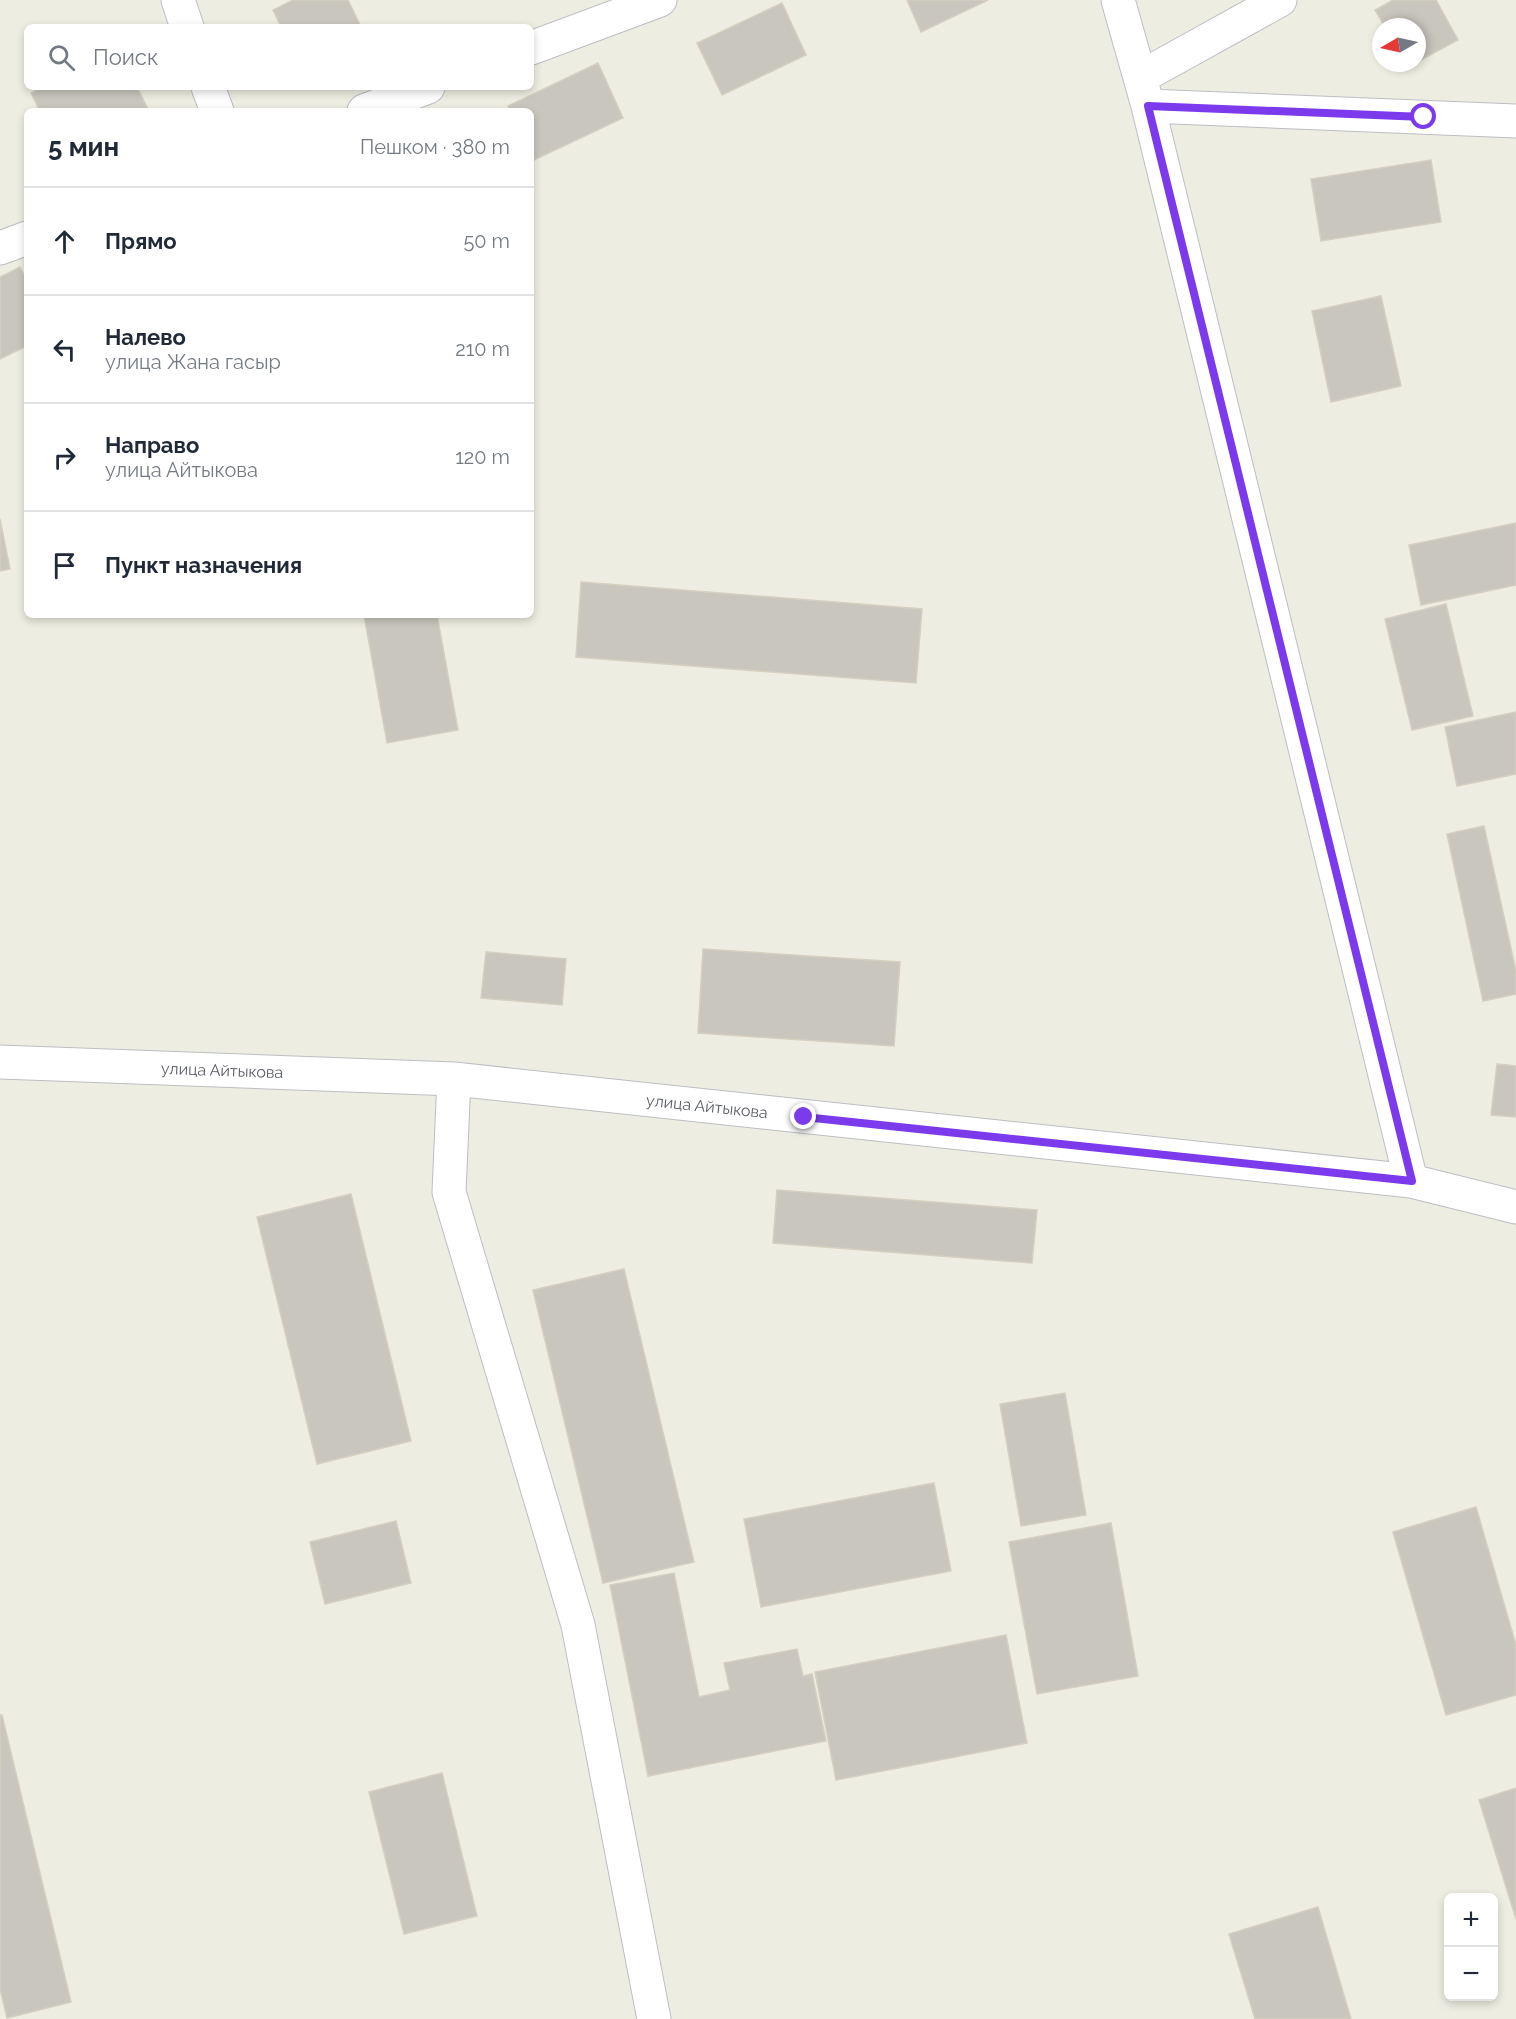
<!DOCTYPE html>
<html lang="ru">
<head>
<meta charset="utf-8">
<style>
  :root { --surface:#fff; --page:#f6f6f7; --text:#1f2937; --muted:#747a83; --line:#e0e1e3 }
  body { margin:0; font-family:Raleway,sans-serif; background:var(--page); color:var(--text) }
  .controls { position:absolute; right:18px; bottom:18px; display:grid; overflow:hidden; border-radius:9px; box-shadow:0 3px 9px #0003 }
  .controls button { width:54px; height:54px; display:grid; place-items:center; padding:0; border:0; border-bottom:2px solid var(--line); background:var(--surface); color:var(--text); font:30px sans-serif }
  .compass { position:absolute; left:1372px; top:18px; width:54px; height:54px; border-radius:50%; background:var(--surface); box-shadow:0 3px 9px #0003; rotate:261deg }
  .stop { position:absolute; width:18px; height:18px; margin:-14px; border:4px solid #7c3aed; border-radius:50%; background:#fff }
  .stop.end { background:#7c3aed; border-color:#fff; box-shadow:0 2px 6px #0008 }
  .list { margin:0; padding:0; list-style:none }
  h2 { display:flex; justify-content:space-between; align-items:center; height:78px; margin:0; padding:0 24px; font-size:26px }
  h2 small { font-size:20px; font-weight:400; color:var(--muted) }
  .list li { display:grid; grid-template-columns:39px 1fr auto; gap:18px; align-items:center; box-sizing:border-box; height:108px; padding:0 24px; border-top:2px solid var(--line) }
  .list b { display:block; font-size:22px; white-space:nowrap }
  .list p { margin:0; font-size:20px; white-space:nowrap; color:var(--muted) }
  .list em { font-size:20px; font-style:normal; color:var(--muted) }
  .icon { flex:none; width:33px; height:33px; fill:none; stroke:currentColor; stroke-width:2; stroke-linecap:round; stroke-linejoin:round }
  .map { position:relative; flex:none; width:1516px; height:2019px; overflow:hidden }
  .search { position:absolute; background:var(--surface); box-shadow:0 3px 9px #0003; left:24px; top:24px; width:510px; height:66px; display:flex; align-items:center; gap:15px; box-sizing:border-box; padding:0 21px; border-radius:9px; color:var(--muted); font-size:22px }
  .panel { position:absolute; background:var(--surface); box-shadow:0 3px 9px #0003; left:24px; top:108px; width:510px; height:510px; border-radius:9px }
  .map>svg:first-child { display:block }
  .building { fill:#c9c6be; stroke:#d4cfbf; stroke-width:1.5 }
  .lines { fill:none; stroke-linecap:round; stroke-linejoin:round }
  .minor-casing { stroke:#bcbec4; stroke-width:35 }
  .minor { stroke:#fff; stroke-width:33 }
  .route { stroke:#7c3aed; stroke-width:8 }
  .labels { text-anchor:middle; stroke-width:6; stroke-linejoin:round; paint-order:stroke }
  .street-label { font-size:16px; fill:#5a5d64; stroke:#fff }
</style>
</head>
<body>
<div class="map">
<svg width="1516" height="2019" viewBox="0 0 1516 2019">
  <rect width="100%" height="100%" fill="#eeede1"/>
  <!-- building -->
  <path class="building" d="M293,0H348L361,27H281L273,10Z
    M907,0H988L921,32Z
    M1393,0H1436L1458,40L1417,62V27H1385L1375,10Z
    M782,3L806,55L722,95L697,43Z
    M598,63L623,118L534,160L531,154V111H511L508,106Z
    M43,87H137L149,111H40L31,93Z
    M1431,160L1441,222L1321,241L1311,179Z
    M20,267L27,281V346L0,359V277Z
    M1381,296L1401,386L1331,402L1312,311Z
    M0,519L10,569L0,571Z
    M1516,523V585L1421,605L1409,545Z
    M581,582L922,609L916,683L576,657Z
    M1446,604L1473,716L1412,730L1385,619Z
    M364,615H437L458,730L387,743Z
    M1516,712V774L1457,786L1445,727Z
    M1484,826L1516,971V994L1483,1001L1447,834Z
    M703,949L900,962L894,1046L698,1033Z
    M486,952L566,959L562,1005L481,998Z
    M1497,1064L1516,1066V1117L1491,1115Z
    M777,1190L1037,1210L1032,1263L773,1243Z
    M351,1194L411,1441L317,1464L257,1217Z
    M624,1269L694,1562L603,1583L533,1290Z
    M1065,1393L1086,1515L1021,1526L1000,1404Z
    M934,1483L951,1571L761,1607L744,1519Z
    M1476,1507L1516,1645V1695L1446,1715L1393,1532Z
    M396,1521L411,1583L325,1604L310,1542Z
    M1111,1523L1138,1676L1037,1694L1009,1542Z
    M674,1573L699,1697L730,1690L724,1663L797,1649L803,1676L812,1674L826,1741L648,1776L610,1585Z
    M1006,1635L1027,1743L836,1780L815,1672Z
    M0,1715H2L71,2002L7,2018L0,1989Z
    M442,1773L477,1916L404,1934L369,1792Z
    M1516,1788V1919L1479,1800Z
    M1318,1907L1351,2019H1255L1229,1934Z"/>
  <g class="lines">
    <!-- minor casing -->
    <g class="minor-casing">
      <path id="minor" d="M178,0L187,27
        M1118,0L1148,106L1411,1181L1516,1207
        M531,48L660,0
        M1141,77L1280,0
        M208,87L217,111
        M1148,106L1516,121
        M364,111L428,87
        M0,248L27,238
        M0,1062L454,1079L1411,1181
        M454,1079L449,1192L578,1625L654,2019"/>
    </g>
    <!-- minor -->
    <use href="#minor" class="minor"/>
  </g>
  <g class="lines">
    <!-- route -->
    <path class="route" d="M804,1117L1412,1181L1148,106L1424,117"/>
  </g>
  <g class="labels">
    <!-- street labels -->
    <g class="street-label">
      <text transform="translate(222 1070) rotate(2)" y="6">улица Айтыкова</text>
      <text transform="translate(707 1106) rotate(6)" y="6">улица Айтыкова</text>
    </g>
  </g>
</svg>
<div class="controls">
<button>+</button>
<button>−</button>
</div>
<svg class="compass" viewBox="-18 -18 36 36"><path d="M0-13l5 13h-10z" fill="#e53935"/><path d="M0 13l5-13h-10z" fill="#747a83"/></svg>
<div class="stop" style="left:1424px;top:117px"></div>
<div class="stop end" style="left:804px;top:1117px"></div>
<div class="search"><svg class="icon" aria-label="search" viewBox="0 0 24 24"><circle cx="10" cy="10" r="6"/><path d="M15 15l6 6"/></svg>Поиск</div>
<section class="panel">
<h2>5 мин<small>Пешком · 380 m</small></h2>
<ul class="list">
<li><svg class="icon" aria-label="ahead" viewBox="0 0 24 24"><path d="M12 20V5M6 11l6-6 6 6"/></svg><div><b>Прямо</b></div><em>50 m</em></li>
<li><svg class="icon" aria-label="left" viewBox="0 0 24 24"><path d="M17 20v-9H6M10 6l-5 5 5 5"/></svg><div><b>Налево</b><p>улица Жана гасыр</p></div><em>210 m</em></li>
<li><svg class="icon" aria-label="right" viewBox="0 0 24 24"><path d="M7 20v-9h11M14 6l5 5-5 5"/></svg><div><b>Направо</b><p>улица Айтыкова</p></div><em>120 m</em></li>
<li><svg class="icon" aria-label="arrive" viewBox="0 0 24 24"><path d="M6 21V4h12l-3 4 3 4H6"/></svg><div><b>Пункт назначения</b></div></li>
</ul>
</section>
</div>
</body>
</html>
